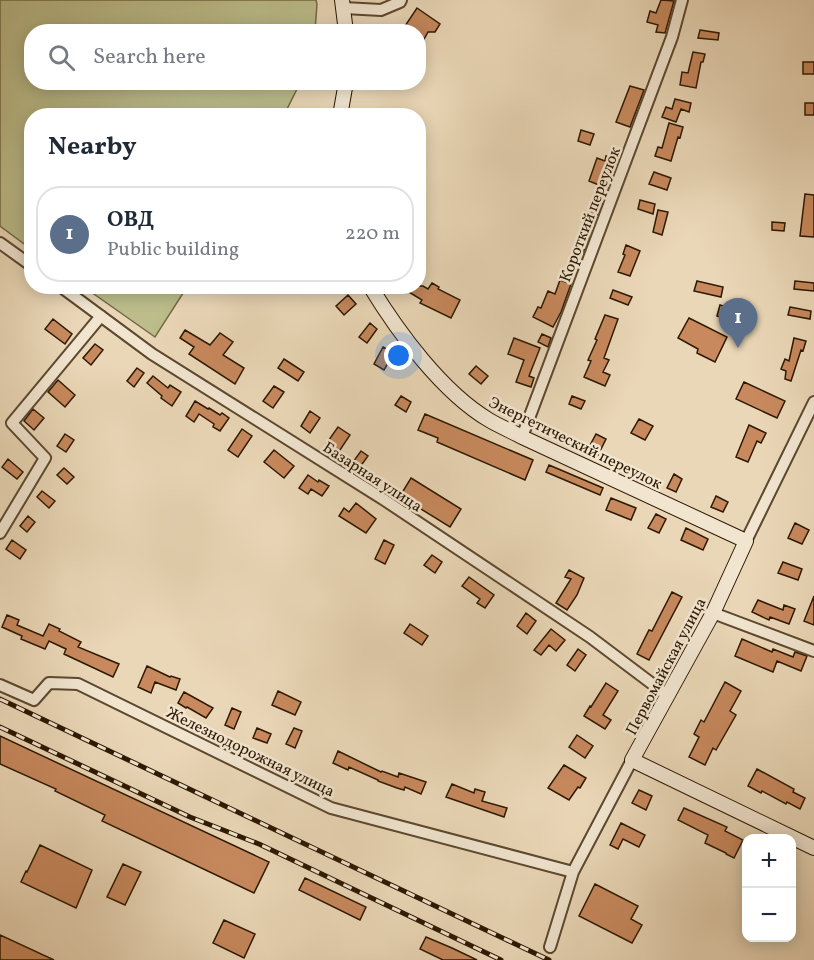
<!DOCTYPE html>
<html lang="en">
<head>
<meta charset="utf-8">
<style>
  :root { --surface:#fff; --page:#f2f2f3; --text:#1f2937; --muted:#747a83; --line:#e0e1e3; --accent:#ea580c }
  body { margin:0; font-family:Vollkorn,serif; background:var(--page); color:var(--text) }
  .controls { position:absolute; right:18px; bottom:18px; display:grid; overflow:hidden; border-radius:12px; box-shadow:0 3px 15px #0003 }
  .controls button { width:54px; height:54px; display:grid; place-items:center; padding:0; border:0; border-bottom:2px solid var(--line); background:var(--surface); color:var(--text); font:30px sans-serif }
  .you { position:absolute; left:399px; top:356px; width:21px; height:21px; margin:-15px; border:4px solid #fff; border-radius:50%; background:#1a73e8; box-shadow:0 0 0 9px #1a73e833 }
  .badge { display:grid; place-items:center; width:39px; height:39px; border-radius:50%; background:var(--accent); color:#fff; font-size:20px; font-weight:700 }
  .pin { position:absolute; translate:-50% -50px; filter:drop-shadow(0 2px 3px #0008) }
  .pin::after { content:''; position:absolute; top:32px; width:21px; height:18px; background:inherit; clip-path:polygon(0 0,100% 0,50% 100%) }
  .list { margin:0; padding:0; list-style:none }
  h2 { display:flex; justify-content:space-between; align-items:center; height:78px; margin:0; padding:0 24px; font-size:26px }
  h2 small { font-size:20px; font-weight:400; color:var(--muted) }
  .list li { display:grid; grid-template-columns:39px 1fr auto; gap:18px; align-items:center; box-sizing:border-box; height:96px; margin:0 12px 12px; padding:0 12px; border:2px solid var(--line); border-radius:24px }
  .list b { display:block; font-size:22px; white-space:nowrap }
  .list p { margin:0; font-size:20px; white-space:nowrap; color:var(--muted) }
  .list em { font-size:20px; font-style:normal; color:var(--muted) }
  .icon { flex:none; width:33px; height:33px; fill:none; stroke:currentColor; stroke-width:2; stroke-linecap:round; stroke-linejoin:round }
  .map { position:relative; flex:none; width:814px; height:960px; overflow:hidden }
  .search { position:absolute; background:var(--surface); box-shadow:0 3px 15px #0003; left:24px; top:24px; width:402px; height:66px; display:flex; align-items:center; gap:15px; box-sizing:border-box; padding:0 21px; border-radius:24px; color:var(--muted); font-size:22px }
  .panel { position:absolute; background:var(--surface); box-shadow:0 3px 15px #0003; left:24px; top:108px; width:402px; height:186px; border-radius:24px }
  .map>svg:first-child { display:block }
  .green { fill:#bcbd8b; stroke:#746a46; stroke-width:1.5 }
  .building { fill:#c7895d; stroke:#2d1801; stroke-width:1.5 }
  .lines { fill:none; stroke-linecap:round; stroke-linejoin:round }
  .street-casing { stroke:#5c482e; stroke-width:14 }
  .secondary-casing { stroke:#2d1801; stroke-width:16 }
  .street { stroke:#f1e5d0; stroke-width:10 }
  .secondary { stroke:#f1e5d0; stroke-width:14 }
  .rail-casing { stroke:#2d1801; stroke-width:5 }
  .rail { stroke:#f1e5d0; stroke-width:3; stroke-dasharray:9; stroke-linecap:butt }
  .labels { text-anchor:middle; stroke-width:5; stroke-linejoin:round; paint-order:stroke }
  .street-label { font-size:16px; fill:#2d1801; stroke:#f1e5d0 }
</style>
</head>
<body>
<div class="map">
<svg width="814" height="960" viewBox="0 0 814 960">
  <rect width="100%" height="100%" fill="#ead7b7"/>
  <filter id="stains"><feTurbulence type="fractalNoise" baseFrequency=".00333" numOctaves="4"/><feColorMatrix values="0 0 0 0 .2 0 0 0 0 .09 0 0 0 0 .02 0 0 0 .5 -.17"/></filter>
  <radialGradient id="worn" r=".72"><stop offset=".6" stop-color="#630" stop-opacity="0"/><stop offset="1" stop-color="#630" stop-opacity=".3"/></radialGradient>
  <!-- green -->
  <path class="green" d="M0,0H316L317,4L315,31L32,32V82L300,83L284,115L32,116L31,249L0,226Z
    M84,287H187L155,337Z"/>
  <!-- building -->
  <path class="building" d="M661,0L674,1L665,33L656,32L658,25L647,22L650,11L656,13Z
    M417,8L440,24L435,32H428L418,50V32H401Z
    M700,30L719,33L718,40L698,38Z
    M693,52L705,54L703,62H701L696,88L680,85L682,72L688,73Z
    M803,62H814V74H803Z
    M630,86L644,90L630,127L616,122Z
    M675,99L691,103L689,112L681,109L676,122L662,117L666,107L672,109Z
    M805,103H814V115H805Z
    M669,123L683,127L680,138L678,137L671,161L655,156L658,147L662,148Z
    M581,130L594,134L590,145L578,141Z
    M606,156L614,159L604,187L589,181L597,158L605,161Z
    M654,172L671,178L667,190L649,184Z
    M805,194L814,195V237L800,236Z
    M594,200L602,203L594,224L583,222L587,212L588,213Z
    M640,200L655,204L653,214L638,209Z
    M658,210L668,212L662,235L653,232Z
    M772,222L785,223L784,231L772,230Z
    M582,227L591,231L583,253L574,251Z
    M626,245L640,251L630,276L618,272L625,255L623,254Z
    M560,280L571,284L561,312L553,327L533,317L538,307L541,308L548,291L555,294Z
    M697,281L723,287L721,297L694,291Z
    M795,281L814,283V291L794,289Z
    M432,283L439,287L438,289L460,300L451,318L420,303L422,300L399,286H423L428,289Z
    M613,290L632,297L628,305L610,298Z
    M348,295L356,304L344,315L336,306Z
    M720,305L731,308L728,319L717,316Z
    M790,307L811,311L810,319L788,315Z
    M605,315L618,319L604,358L609,360L603,372L610,375L605,386L584,377L591,361L588,360L597,340L595,339Z
    M689,318L727,337L715,362L697,353L698,349L678,338Z
    M53,319L72,334L65,344L45,329Z
    M370,323L377,329L367,343L359,337Z
    M185,330L210,345L220,333L233,342L223,355L244,368L235,384L189,354L194,347L180,338Z
    M542,334L551,338L548,347L538,342Z
    M514,338L540,348L529,376L534,378L531,387L516,382L524,360L508,354Z
    M794,338L806,341L803,351L801,350L791,381L785,379L786,371L781,369L785,359L789,361Z
    M95,344L103,350L91,365L83,358Z
    M383,347L394,353L384,370L374,364Z
    M284,359L304,372L298,381L278,368Z
    M476,366L488,376L481,384L469,374Z
    M137,368L144,373L134,387L127,381Z
    M153,376L168,388L170,385L181,392L172,406L161,398L162,396L147,383Z
    M58,380L75,395L65,407L48,392Z
    M744,382L785,401L777,418L736,399Z
    M274,386L284,392L273,408L263,401Z
    M401,396L411,402L406,412L395,405Z
    M572,396L585,401L581,409L569,404Z
    M195,401L208,409L209,408L220,415L222,413L229,418L220,431L213,427L214,424L199,414L194,422L186,416Z
    M33,409L44,418L34,430L24,421Z
    M310,411L320,418L310,433L301,426Z
    M425,414L533,460L525,480L437,442L438,438L418,430Z
    M639,419L653,426L645,440L631,433Z
    M749,425L766,433L761,443L757,441L748,462L736,457Z
    M338,427L350,435L338,453L326,444Z
    M242,429L252,436L238,457L228,450Z
    M65,434L74,440L66,452L57,446Z
    M596,434L606,439L598,455L588,449Z
    M274,450L294,466L284,478L264,462Z
    M361,451L368,456L360,467L353,462Z
    M8,459L23,472L17,479L2,467Z
    M549,465L603,488L600,495L546,472Z
    M64,468L74,477L67,484L57,475Z
    M674,474L682,479L676,492L667,488Z
    M308,475L318,482L319,480L329,486L322,496L311,489L308,494L299,488Z
    M411,478L461,509L450,527L400,496Z
    M42,491L55,501L49,508L37,497Z
    M716,496L728,502L723,512L711,507Z
    M611,498L636,508L631,520L606,510Z
    M356,503L376,519L366,533L339,516L344,508L349,512Z
    M656,514L666,519L659,533L648,528Z
    M28,516L35,522L27,532L20,526Z
    M795,523L809,530L802,544L788,538Z
    M686,528L708,539L703,550L681,540Z
    M12,540L26,550L20,559L6,549Z
    M384,540L394,545L385,564L375,559Z
    M432,555L442,562L435,573L424,565Z
    M783,562L802,569L798,580L778,573Z
    M569,570L584,578L577,595L567,610L556,603L571,579L565,577Z
    M469,577L494,595L485,608L477,603L480,599L462,586Z
    M672,592L682,597L649,660L637,654L649,630L652,631Z
    M814,596V625L804,621Z
    M758,600L783,610L784,605L795,609L789,624L770,617L769,620L752,612Z
    M526,613L536,621L527,634L517,626Z
    M7,615L19,620L17,625L43,636L49,624L60,629L59,631L81,642L78,647L119,664L113,677L64,654L66,649L49,641L45,649L21,639L22,636L2,627Z
    M410,624L428,636L422,645L404,633Z
    M551,629L565,640L556,651L549,645L541,655L534,650Z
    M742,639L772,652L773,649L793,657L795,652L807,656L801,671L777,661L773,672L735,656Z
    M578,649L586,655L575,671L567,665Z
    M147,666L170,677L171,676L180,679L176,690L155,682L151,693L138,687Z
    M725,682L741,691L730,711L736,715L716,750L713,748L705,765L689,757L699,737L694,734L701,720L704,722Z
    M606,683L618,691L603,715L611,720L605,729L584,716L590,706L591,707Z
    M278,691L301,702L295,715L272,705Z
    M184,692L213,708L206,718L187,707L186,708L178,703Z
    M232,708L241,712L234,729L225,725Z
    M257,728L271,734L267,743L253,738Z
    M294,728L302,731L295,748L286,744Z
    M577,735L593,746L585,758L569,747Z
    M0,736L269,862L254,893L102,821L105,815L55,791L56,789L0,764Z
    M338,751L381,772L382,771L398,777L399,773L426,782L421,794L405,787L404,790L397,788L378,781V780L349,767L348,770L333,763Z
    M564,765L586,778L580,788L578,787L569,800L548,788Z
    M757,769L794,789L793,792L805,798L800,809L787,802L786,804L762,791L761,793L748,786Z
    M452,784L474,793L475,789L485,792L482,801L507,808L504,817L446,797Z
    M639,790L652,796L646,810L632,803Z
    M684,808L727,827L725,831L743,840L734,858L726,854V853L705,843L708,835L678,820Z
    M621,823L645,835L639,847L623,839L618,849L610,845Z
    M40,845L92,870L76,908L21,882L26,871L27,872Z
    M123,864L141,872L125,905L107,897Z
    M305,878L366,907L360,920L299,890Z
    M595,884L638,906L631,919L642,925L632,943L579,916Z
    M224,920L255,934L244,958L213,943Z
    M0,935L54,960H0Z
    M426,937L452,948L477,960H443L420,949Z"/>
  <g class="lines">
    <!-- street casing -->
    <g class="street-casing">
      <path id="street" d="M344,8L381,10L400,2L401,0
        M0,243L32,266
        M60,286L152,354L383,499L590,637L667,695
        M522,437L672,37L682,0
        M0,533L45,458L12,423L101,316
        M746,541L814,402
        M713,613L814,651
        M0,685L34,700L49,683L78,684L331,808L573,872
        M550,947L573,872L632,760"/>
    </g>
    <!-- secondary casing -->
    <g class="secondary-casing">
      <path id="secondary" d="M342,0L346,32
        M340,116L346,82
        M370,286C398,332 442,392 489,420C499,426 511,431 522,437L746,541L713,613L632,760L814,848"/>
    </g>
    <!-- street -->
    <use href="#street" class="street"/>
    <!-- secondary -->
    <use href="#secondary" class="secondary"/>
    <!-- rail casing -->
    <g class="rail-casing">
      <path id="rail" d="M0,699L549,960
        M0,727L190,817L259,844L501,960"/>
    </g>
    <!-- rail -->
    <use href="#rail" class="rail"/>
  </g>
  <g class="labels">
    <!-- street labels -->
    <g class="street-label">
      <text transform="translate(589 214) rotate(-69)" y="6">Короткий переулок</text>
      <text transform="translate(576 442) rotate(26)" y="6">Энергетический переулок</text>
      <text transform="translate(373 476) rotate(33)" y="6">Базарная улица</text>
      <text transform="translate(665 666) rotate(-62)" y="6">Первомайская улица</text>
      <text transform="translate(251 751) rotate(26)" y="6">Железнодорожная улица</text>
    </g>
  </g>
  <rect width="100%" height="100%" filter="url(#stains)"/>
  <rect width="100%" height="100%" fill="url(#worn)"/>
</svg>
<div class="controls">
<button>+</button>
<button>−</button>
</div>
<div class="you"></div>
<div class="pin badge" style="left:738px;top:348px;background:#5c6f8a">1</div>
<div class="search"><svg class="icon" aria-label="search" viewBox="0 0 24 24"><circle cx="10" cy="10" r="6"/><path d="M15 15l6 6"/></svg>Search here</div>
<section class="panel">
<h2>Nearby<small></small></h2>
<ul class="list">
<li><span class="badge" style="background:#5c6f8a">1</span><div><b>ОВД</b><p>Public building</p></div><em>220 m</em></li>
</ul>
</section>
</div>
</body>
</html>
